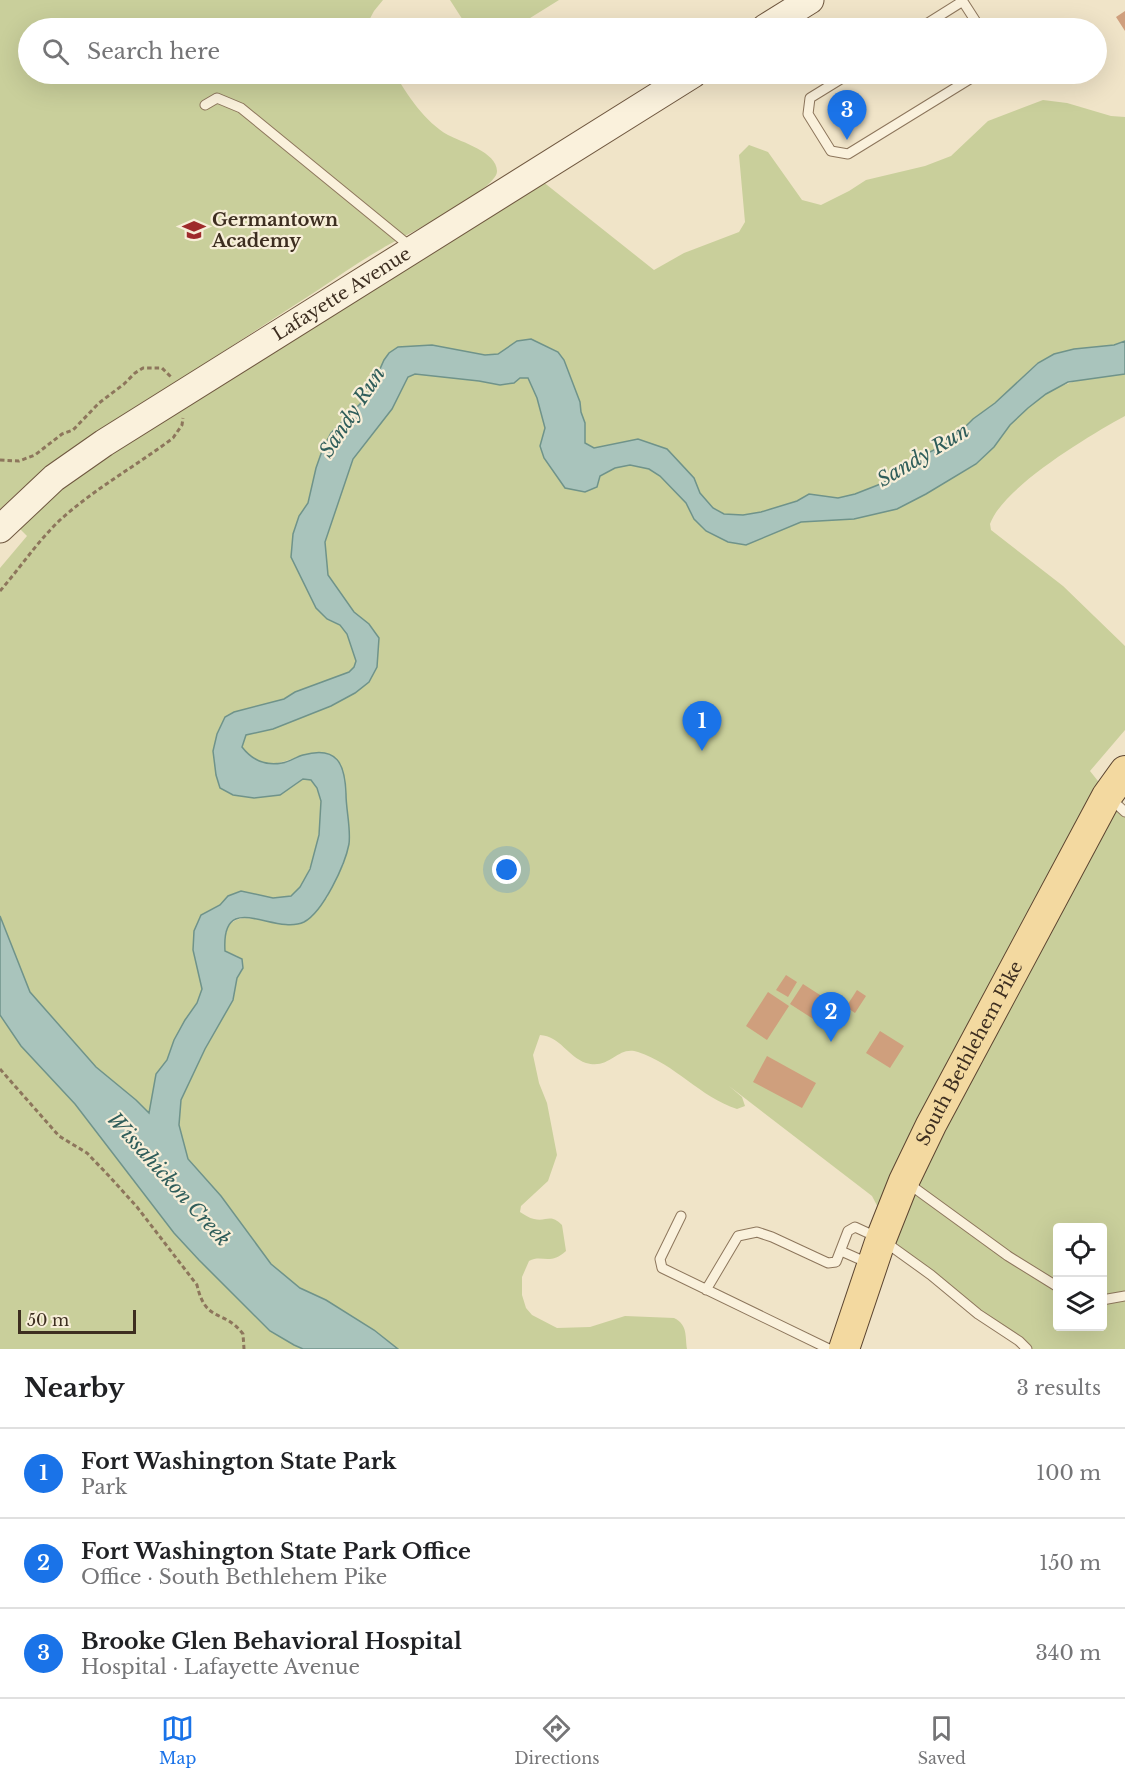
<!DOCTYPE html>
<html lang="en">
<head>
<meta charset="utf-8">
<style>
  :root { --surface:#fff; --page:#f6f6f6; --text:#202124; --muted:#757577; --line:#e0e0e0; --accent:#1a73e8 }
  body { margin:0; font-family:"Libre Baskerville",serif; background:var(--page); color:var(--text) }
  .controls { position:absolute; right:18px; bottom:18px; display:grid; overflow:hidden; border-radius:6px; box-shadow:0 6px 24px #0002 }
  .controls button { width:54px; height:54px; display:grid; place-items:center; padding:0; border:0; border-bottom:2px solid var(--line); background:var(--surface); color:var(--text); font:30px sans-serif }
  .scale { position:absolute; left:18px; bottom:15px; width:118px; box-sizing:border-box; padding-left:6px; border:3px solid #3d2e20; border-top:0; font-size:16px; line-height:21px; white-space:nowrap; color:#3d2e20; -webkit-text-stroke:4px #f7eed8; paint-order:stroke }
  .you { position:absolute; left:507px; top:870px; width:21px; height:21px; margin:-15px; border:4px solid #fff; border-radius:50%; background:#1a73e8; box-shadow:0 0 0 9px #1a73e833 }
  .badge { display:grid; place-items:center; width:39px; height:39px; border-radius:50%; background:var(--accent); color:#fff; font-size:20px; font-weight:700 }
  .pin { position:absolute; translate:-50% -50px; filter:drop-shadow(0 2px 3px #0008) }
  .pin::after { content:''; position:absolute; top:32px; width:21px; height:18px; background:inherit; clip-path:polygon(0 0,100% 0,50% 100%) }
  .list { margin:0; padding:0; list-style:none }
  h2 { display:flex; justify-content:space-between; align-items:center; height:78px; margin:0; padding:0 24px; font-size:26px }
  h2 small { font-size:20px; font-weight:400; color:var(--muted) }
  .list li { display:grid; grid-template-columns:39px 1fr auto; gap:18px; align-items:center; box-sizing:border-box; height:90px; padding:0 24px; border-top:2px solid var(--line) }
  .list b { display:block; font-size:22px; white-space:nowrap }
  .list p { margin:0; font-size:20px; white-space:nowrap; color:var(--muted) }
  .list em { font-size:20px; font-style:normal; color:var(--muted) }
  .icon { flex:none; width:33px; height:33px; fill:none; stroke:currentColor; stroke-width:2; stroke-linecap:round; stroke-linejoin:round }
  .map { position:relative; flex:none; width:1125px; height:1349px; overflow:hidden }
  .search { position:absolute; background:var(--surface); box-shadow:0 6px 24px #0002; left:18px; right:18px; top:18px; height:66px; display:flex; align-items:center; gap:15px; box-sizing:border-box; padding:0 21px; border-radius:33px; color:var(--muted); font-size:22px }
  .sheet { height:348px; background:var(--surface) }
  nav { display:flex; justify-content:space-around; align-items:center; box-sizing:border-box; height:84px; border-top:2px solid var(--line); background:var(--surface); font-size:16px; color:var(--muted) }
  nav a { display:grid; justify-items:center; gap:3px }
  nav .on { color:var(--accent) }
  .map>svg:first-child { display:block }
  .green { fill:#c9cf9b; fill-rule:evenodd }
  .water { fill:#a9c4bc; stroke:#6f938a; stroke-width:1.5 }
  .building { fill:#cf9f7d }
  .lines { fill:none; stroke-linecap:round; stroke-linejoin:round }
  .lane-casing { stroke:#8d765c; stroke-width:11 }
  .secondary-casing { stroke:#6f573f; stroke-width:29 }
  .primary-casing { stroke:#5b4430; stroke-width:32 }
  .path { stroke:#8d765c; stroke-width:3; stroke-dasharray:4.5 3; stroke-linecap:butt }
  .lane { stroke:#faf1dc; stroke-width:9 }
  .secondary { stroke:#faf1dc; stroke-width:27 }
  .primary { stroke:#f3d9a0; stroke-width:30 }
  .labels { text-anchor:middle; stroke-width:4.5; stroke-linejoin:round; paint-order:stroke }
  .poi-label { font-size:18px; font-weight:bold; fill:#3d2e20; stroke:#f7eed8; text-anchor:start }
  .street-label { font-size:18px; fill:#3d2e20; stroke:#f7eed8 }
  .water-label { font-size:20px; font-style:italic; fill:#2f5d5a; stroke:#f7eed8 }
</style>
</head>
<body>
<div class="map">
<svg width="1125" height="1349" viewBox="0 0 1125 1349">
  <rect width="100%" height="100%" fill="#f0e4c8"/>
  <!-- green -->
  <path class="green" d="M0,0H383L374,11L365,28H28V74H395C407,95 425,122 448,135C461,142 497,152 497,171C498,190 402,237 383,248C360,261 339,276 318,290C278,316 239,341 200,367C155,396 109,422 66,453C43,469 21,489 0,509Z
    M450,0H559L514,28H468Z
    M1043,100L1067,103L1111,116L1125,117V341L1114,345L1095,348L1037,363L995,403L973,419L950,442L900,468C912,469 952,476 960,473C984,464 995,443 1010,425C1043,387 1076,376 1125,374V416C1090,435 1003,487 990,524L991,530L1063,586L1125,646V730L1090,771L1125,815V1349H1031L898,1245L872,1196L729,1086L742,1097L745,1106L737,1109C700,1097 675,1064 638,1052C617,1045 611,1070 586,1063C568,1057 560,1036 540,1035L533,1055L539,1083L547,1103L557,1155L548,1181L521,1206L520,1212C525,1215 529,1218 534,1219C547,1222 550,1213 562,1225L566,1251C550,1266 542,1254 529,1261L522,1277V1295L526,1308L532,1315L557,1328L590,1327L625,1316L674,1318C688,1325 685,1336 687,1349H398L374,1330L326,1300L300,1288L271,1264L221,1196L188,1159L179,1125L181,1100L205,1049L233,1000L237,978L243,969L237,956L225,951C222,904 254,920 284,924L327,898L333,883L344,864L346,790L302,755C278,765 260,770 242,747L246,735L270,729L245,710L233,795C262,799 280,799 303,779L311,780C316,786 320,792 321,800C324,823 312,882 292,895C280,903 243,897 228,896L220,905L201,915L193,950L202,989L197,1003L185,1020L174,1040L167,1060L156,1074L149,1114L136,1100L96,1067L30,992L0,916V568L27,536L19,528L46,496L542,181L654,270L684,253L739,232L745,222L739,155L749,145L768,152L802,200L821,205L849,191L866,180L925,166L951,156L988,121ZM1058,1228H1102V1326H1058Z
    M0,1015L21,1046L75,1104L174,1233L199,1260L270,1331L303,1349H0Z"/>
  <!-- water -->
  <path class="water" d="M531,339L558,352L564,360L580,402L581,412L585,423V443L594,448L638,439L667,449L694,478L700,493L713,508L724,514L743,515L761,512L797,501L809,494L838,498L855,494L883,483L902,466L950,442L973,419L995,403L1038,363L1054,354L1074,349L1114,345L1125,341V374L1068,382L1046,394L1028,408L1010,425L994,447L976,464L926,494L897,509L854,519L801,522L746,545L728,542L706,531L694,519L686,503L660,476L649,469L630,465L615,468L600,476L597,487L585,492L565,488L544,458L540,446L545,428L537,398L528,378H520L514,383L500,385L479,381L415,374L408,377L392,409L353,459L325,542L328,575L354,612L369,624L379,638L377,667L369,682L355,693L331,706L273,729L246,735L242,747C252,760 266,766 282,763C289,762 296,757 303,755C338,745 345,765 346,794C346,810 351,828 349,844C345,865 323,912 304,922C274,936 221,888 225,951L242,959L243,968L237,978L233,1000L205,1049L181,1100L179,1125L188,1159L221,1196L271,1264L300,1288L326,1300L374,1330L398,1349H303L294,1345L270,1331L199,1260L174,1233L75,1104L21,1046L0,1015V916L30,992L96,1067L136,1100L149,1113L156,1074L167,1060L174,1040L185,1020L197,1003L202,989L193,950L194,931L201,915L220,905L228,896L241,891L273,898L291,896L300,887L310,869L319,835L321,801L317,788L311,780L303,779L280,795L254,798L233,795L220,788L216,775L213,751L217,734L225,717L234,712L284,699L295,692L349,672L354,667L356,661L347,634L340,625L327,619L316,608L291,557L293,534L299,516L308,503L316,468L323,448L331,433L360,404L371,389L384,360L389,353L398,347L432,345L485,355L498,354L517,341Z"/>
  <!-- building -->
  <path class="building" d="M1125,11V31L1116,17Z
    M786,975L797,982L788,997L776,990Z
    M803,984L834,1004L821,1024L790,1004Z
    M857,990L866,996L855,1013L846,1007Z
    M768,992L789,1006L767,1040L746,1026Z
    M880,1031L904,1046L890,1068L866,1053Z
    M767,1056L816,1083L802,1108L753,1082Z"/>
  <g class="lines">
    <!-- lane casing -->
    <g class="lane-casing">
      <path id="lane" d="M962,0L980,28
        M920,28L963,1
        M849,74L810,98L808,114L831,151L848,154L978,74
        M205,105L217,98L241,108L411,247
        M1111,799L1125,812
        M909,1184L1008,1256L1058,1287
        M681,1216L660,1259L662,1268L829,1349
        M841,1251L868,1263
        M706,1290L738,1236L757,1232L772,1237L828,1263L836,1262L848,1231L855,1227L881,1239L931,1275L978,1314L1019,1341L1027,1349
        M1102,1300L1125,1296"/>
    </g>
    <!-- secondary casing -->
    <g class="secondary-casing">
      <g id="secondary">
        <path d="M765,28L810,0"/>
        <path id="s1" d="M0,529L54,478L104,443L693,74"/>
      </g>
    </g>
    <!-- primary casing -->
    <g class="primary-casing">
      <g id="primary">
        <path id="s2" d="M844,1349L881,1239L904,1181L931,1125L1107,796L1125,771"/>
      </g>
    </g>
    <!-- path -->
    <path class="path" d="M0,460L19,461L35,455L62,434L73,430L99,403L124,384L135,373L143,368H162L171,377
      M0,591C20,568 37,542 60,520C94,489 136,466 173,438L182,425L183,418
      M0,1069L59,1136L87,1153L109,1176L137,1207L197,1285C206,1324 223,1308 243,1334L244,1349"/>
    <!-- lane -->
    <use href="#lane" class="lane"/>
    <!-- secondary -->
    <use href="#secondary" class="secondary"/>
    <!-- primary -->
    <use href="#primary" class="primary"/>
  </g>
  <!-- icons -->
  <defs>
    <g id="school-bare" transform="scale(1.8)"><path d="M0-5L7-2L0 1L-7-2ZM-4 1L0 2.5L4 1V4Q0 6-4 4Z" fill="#9e2a2b" stroke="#f7eed8" stroke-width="2.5" paint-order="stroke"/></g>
  </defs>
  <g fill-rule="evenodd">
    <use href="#school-bare" x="194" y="230"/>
  </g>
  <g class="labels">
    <!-- poi labels -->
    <g class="poi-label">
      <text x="212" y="226">Germantown<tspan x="212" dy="21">Academy</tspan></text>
    </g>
    <!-- street labels -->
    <g class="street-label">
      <text dy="6" stroke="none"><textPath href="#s1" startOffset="416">Lafayette Avenue</textPath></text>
      <text dy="6" stroke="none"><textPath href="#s2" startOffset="322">South Bethlehem Pike</textPath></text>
    </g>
    <!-- water labels -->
    <g class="water-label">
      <text transform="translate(352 412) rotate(-57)" y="7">Sandy Run</text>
      <text transform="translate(923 455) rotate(-31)" y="7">Sandy Run</text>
      <text transform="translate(169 1179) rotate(48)" y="7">Wissahickon Creek</text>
    </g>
  </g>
</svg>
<div class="controls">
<button><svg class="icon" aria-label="locate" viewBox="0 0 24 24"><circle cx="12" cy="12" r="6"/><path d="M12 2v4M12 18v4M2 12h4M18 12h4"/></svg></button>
<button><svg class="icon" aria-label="layers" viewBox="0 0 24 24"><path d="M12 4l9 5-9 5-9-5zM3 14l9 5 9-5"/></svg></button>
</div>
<div class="scale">50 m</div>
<div class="you"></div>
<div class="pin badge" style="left:702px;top:751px">1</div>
<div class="pin badge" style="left:831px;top:1042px">2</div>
<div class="pin badge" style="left:847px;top:140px">3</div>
<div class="search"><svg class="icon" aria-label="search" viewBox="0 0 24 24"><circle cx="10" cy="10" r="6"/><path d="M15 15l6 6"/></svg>Search here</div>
</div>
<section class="sheet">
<h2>Nearby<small>3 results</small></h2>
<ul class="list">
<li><span class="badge">1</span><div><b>Fort Washington State Park</b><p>Park</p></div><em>100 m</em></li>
<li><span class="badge">2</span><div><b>Fort Washington State Park Office</b><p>Office · South Bethlehem Pike</p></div><em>150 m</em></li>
<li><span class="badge">3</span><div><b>Brooke Glen Behavioral Hospital</b><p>Hospital · Lafayette Avenue</p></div><em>340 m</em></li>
</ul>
</section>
<nav>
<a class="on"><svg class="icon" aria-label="map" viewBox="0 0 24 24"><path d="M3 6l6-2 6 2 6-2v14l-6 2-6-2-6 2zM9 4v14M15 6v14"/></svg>Map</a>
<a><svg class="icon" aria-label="directions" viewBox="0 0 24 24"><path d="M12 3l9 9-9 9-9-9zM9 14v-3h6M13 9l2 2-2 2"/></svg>Directions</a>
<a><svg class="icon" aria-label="saved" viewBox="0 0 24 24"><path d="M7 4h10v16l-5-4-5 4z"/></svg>Saved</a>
</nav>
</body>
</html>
